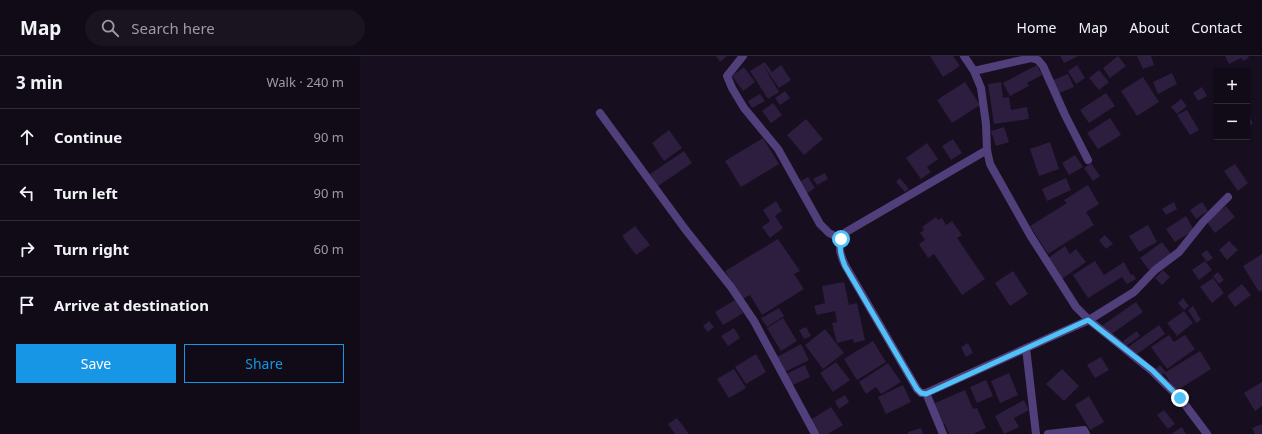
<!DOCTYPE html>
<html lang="en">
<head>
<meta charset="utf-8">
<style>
  :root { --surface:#110b18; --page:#1a1421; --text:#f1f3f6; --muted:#9c9ba2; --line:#302b37; --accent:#1696e4 }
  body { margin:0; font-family:"Noto Sans",sans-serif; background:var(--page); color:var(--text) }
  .controls { position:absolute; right:12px; top:12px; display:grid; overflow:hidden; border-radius:0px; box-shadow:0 1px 3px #0004 }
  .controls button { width:36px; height:36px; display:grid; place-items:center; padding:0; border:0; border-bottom:1px solid var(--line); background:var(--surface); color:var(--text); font:20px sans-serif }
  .stop { position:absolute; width:12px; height:12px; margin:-9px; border:3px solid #4fc3f7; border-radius:50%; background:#fff }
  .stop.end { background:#4fc3f7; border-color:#fff; box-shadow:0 1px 4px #0008 }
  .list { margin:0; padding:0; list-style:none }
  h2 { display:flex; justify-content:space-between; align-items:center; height:52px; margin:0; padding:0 16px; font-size:17px }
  h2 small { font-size:13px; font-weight:400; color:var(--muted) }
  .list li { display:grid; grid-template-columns:26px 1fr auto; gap:12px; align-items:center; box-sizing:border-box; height:56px; padding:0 16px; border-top:1px solid var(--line) }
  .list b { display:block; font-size:15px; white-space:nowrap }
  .list em { font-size:13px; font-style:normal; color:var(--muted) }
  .actions { display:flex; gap:8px; padding:12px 16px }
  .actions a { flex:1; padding:9px 0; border:1px solid var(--accent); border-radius:0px; text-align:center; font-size:14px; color:var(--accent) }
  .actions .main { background:var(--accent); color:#fff }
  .icon { flex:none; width:22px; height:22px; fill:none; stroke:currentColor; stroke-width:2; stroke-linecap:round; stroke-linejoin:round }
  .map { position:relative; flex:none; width:902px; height:378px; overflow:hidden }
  header { display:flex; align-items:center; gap:24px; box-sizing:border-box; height:56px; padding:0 20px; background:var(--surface); border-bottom:1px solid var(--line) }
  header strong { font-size:19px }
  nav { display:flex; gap:22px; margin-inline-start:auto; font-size:14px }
  .search { width:280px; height:36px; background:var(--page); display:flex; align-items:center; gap:10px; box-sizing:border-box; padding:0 14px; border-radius:22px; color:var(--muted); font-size:15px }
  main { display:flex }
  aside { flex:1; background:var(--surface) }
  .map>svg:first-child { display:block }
  .building { fill:#2d1d3f }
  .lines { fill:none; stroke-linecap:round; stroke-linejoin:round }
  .street { stroke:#513f7b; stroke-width:8 }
  .route { stroke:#4fc3f7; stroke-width:5 }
</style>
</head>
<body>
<header>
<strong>Map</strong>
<div class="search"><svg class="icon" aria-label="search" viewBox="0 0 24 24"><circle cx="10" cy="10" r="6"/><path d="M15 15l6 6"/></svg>Search here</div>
<nav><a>Home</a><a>Map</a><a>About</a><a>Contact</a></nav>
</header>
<main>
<aside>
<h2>3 min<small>Walk · 240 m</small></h2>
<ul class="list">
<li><svg class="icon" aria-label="ahead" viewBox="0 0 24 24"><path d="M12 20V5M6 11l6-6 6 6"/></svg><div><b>Continue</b></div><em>90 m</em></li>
<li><svg class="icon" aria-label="left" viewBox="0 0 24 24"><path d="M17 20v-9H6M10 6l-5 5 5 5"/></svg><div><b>Turn left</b></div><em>90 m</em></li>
<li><svg class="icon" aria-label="right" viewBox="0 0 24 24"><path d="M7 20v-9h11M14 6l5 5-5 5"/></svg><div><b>Turn right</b></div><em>60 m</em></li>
<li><svg class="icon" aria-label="arrive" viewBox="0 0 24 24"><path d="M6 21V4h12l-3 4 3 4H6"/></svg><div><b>Arrive at destination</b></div></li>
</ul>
<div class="actions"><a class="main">Save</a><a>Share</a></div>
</aside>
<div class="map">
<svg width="902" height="378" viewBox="0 0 902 378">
  <rect width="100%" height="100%" fill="#170f20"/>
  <!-- building -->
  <path class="building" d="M356,0H367L360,6Z
    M570,0H593L600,10L583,21Z
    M700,0H718L704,7Z
    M758,0L766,10L750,22L743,12Z
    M777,0H791L794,9L783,13Z
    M865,0H888L889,2L883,5L881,2L869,8Z
    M405,6L412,16L421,9L431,24L419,32L403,9L419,36L408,43L390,15Z
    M677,9L682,19L667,27L669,30L650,40L643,27Z
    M717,9L725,22L716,28L708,15Z
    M384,11L395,26L383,35L372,20Z
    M739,14L749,26L739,34L729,22Z
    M812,17L817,28L798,38L793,26Z
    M708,18L714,31L697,38L691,25Z
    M783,21L799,46L777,60L761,35Z
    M605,26L620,49L592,67L577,44Z
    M641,26L643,42L649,41L651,54L667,51L669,63L634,68L628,28Z
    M842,31L847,40L838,45L833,37Z
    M425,35L430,42L420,49L415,42Z
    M746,37L755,50L729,67L720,54Z
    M400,38L405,45L392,52L388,45Z
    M821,43L827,50L817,58L811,51Z
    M413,47L422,59L411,67L402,55Z
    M827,54L839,74L830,79L817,59Z
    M887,55L893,68L887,70Z
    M750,62L761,79L738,93L727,77Z
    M446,63L463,83L444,99L427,79Z
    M644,71L649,86L636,90L631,75Z
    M309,74L322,92L304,105L292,87Z
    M403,82L419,108L381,131L365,105Z
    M593,83L602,97L591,104L582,90Z
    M690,86L699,113L679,120L670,93Z
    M567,87L578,103L567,111L571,116L561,123L546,102Z
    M324,95L332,107L298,130L290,118Z
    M715,99L723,111L709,119L702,107Z
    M731,107L740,120L733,125L724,112Z
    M875,108L888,127L878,135L864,115Z
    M465,117L468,123L457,129L453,123Z
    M448,121L455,132L443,140L436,128Z
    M540,122L549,133L545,136L536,126Z
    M706,122L711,134L687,145L682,133Z
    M728,129L739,148L726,156L734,169L688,198L670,170L707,147L704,144Z
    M416,145L422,155L415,160L423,172L410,182L402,171L410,165L403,154Z
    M814,146L817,153L806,159L802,153Z
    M842,146L848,155L836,163L830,154Z
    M866,150L875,161L855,177L846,165Z
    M826,160L834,174L815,186L806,173Z
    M576,161L578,164L582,162L586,169L592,165L602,179L597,182L625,223L602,239L574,198L568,202L559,188L565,184L560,177L564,174L562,171Z
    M788,169L797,186L779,196L769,180Z
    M275,170L290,189L276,199L262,180Z
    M745,179L753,188L746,193L739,184Z
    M418,183L440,215L434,218L444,233L402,259L390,239L382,243L365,215Z
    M869,185L878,194L867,204L859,194Z
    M802,186L811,198L789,214L780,202Z
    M705,190L710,198L716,193L726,206L702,223L687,203Z
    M847,194L853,202L847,206L841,198Z
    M902,198V234L899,236L883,210Z
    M735,205L744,219L764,206L771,219L773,218L776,223L767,228L762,221L728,242L713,219Z
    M845,205L852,214L839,224L832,214Z
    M803,214L810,221L802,229L795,222Z
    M653,215L668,238L650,250L635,227Z
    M858,216L864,224L859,228L853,220Z
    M853,222L864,237L852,247L840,231Z
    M484,226L489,249L497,247L505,284L494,287L493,283L477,287L472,267L477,266L475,255L457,259L454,250L465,247L462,230Z
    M882,228L891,239L875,251L867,240Z
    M823,242L829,250L824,254L818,247Z
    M375,244L383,257L363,269L355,256Z
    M776,246L783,256L747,281L740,271Z
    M833,250L841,264L836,267L828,254Z
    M419,252L424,260L407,271L401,262Z
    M824,255L833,267L817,280L807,267Z
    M423,262L437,285L421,295L407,272Z
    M349,265L354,271L348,276L343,270Z
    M799,269L805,278L773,301L767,292Z
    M446,271L451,280L444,283L439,274Z
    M374,272L380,282L368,290L361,280Z
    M465,273L484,297L463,313L445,289Z
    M777,275L780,280L766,290L763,285Z
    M809,279L814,286L825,279L835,293L807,313L791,291Z
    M513,285L526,306L497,324L484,303Z
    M608,287L613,297L606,301L601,291Z
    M441,288L449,304L425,316L417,301Z
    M840,295L851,313L816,335L804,317L800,321L793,315L800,309L806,316Z
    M396,298L406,316L386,328L375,311Z
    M741,301L749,314L735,322L727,309Z
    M476,306L490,324L473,336L460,317Z
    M528,307L541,326L521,338L516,331L506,338L499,326Z
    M445,309L450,321L431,330L426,318Z
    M374,313L386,332L369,342L357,323Z
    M702,313L719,330L704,345L686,328Z
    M649,317L658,339L640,347L631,325Z
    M626,324L633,340L617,347L610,331Z
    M902,326V350L895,355L884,337Z
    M543,329L551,346L526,358L518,341Z
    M605,334L613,353L617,352L626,372L613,378H589L585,368L583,369L573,348Z
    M485,339L489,346L479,353L475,345Z
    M729,340L744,366L730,374L715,349Z
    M664,344L669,354L654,362L659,371L644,378L635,360Z
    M471,351L483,369L468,378H457L449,365Z
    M804,354L815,368L808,373L797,359Z
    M317,362L329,378H315L308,368Z
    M902,368V378H895L892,372Z
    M822,371L826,378H811Z
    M561,372L563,378H548V376Z"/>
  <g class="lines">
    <!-- street -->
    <path class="street" d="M383,0L367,20L372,32L384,52L418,93L460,168L469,177L481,183
      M604,0L614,15L621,32L626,68L627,94L630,108L670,179L716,251L729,264L792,315L820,342L847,378
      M614,15L671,2L678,4L683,10L705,59L728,104
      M240,57L325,173L371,231L394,265L455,378
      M627,94L486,176C477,188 479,196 485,209L557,333L561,337H566L729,264L774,236L795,214L819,196L843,166L868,141
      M666,292L676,378
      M566,337L583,378
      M688,378L724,374L726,378"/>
  </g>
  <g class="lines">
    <!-- route -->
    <path class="route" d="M481,183C479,193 481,200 485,210L557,333L561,337L566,338L728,264L792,314L820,342"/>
  </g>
</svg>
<div class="controls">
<button>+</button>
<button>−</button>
</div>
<div class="stop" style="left:481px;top:183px"></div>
<div class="stop end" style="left:820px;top:342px"></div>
</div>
</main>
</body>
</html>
